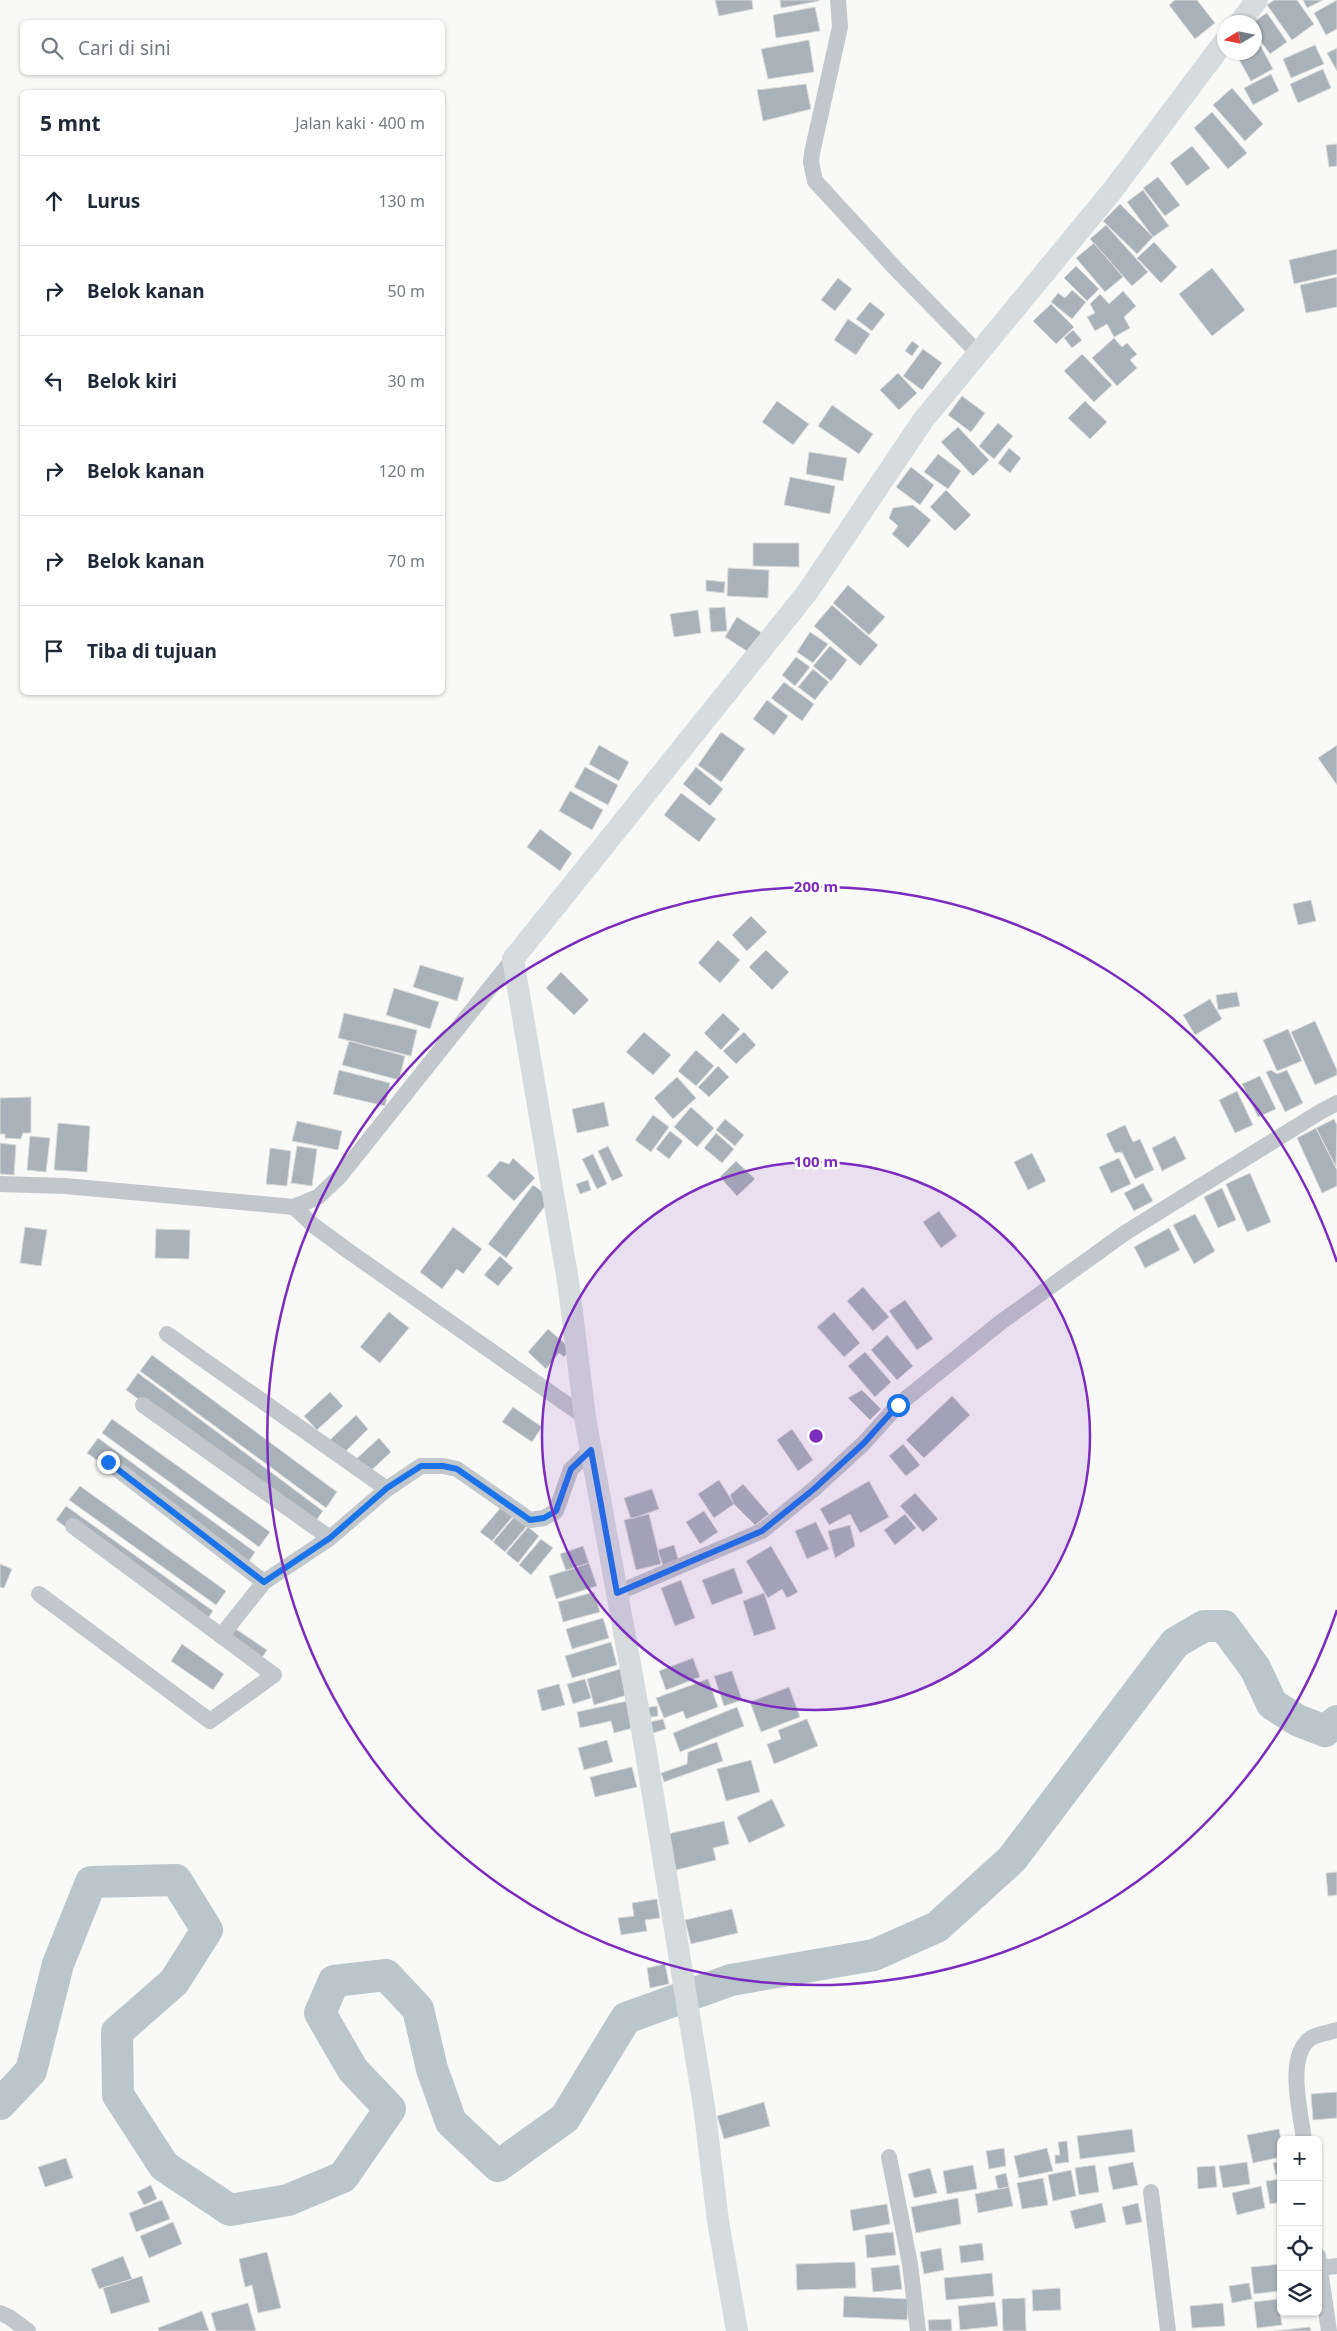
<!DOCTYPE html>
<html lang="id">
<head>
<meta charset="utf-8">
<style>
  :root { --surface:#fff; --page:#f6f6f7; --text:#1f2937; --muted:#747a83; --line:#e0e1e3 }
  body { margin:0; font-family:"Noto Sans",sans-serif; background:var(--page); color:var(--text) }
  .controls { position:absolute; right:15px; bottom:15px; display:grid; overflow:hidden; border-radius:8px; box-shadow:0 1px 4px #0004 }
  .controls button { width:45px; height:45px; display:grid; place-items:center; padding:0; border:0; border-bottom:1px solid var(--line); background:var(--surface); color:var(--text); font:25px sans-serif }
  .compass { position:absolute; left:1217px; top:15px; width:45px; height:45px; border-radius:50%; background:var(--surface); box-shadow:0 1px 4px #0004; rotate:260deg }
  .stop { position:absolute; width:15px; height:15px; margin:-11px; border:4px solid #1a73e8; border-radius:50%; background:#fff }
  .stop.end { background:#1a73e8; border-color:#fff; box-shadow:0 1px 5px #0008 }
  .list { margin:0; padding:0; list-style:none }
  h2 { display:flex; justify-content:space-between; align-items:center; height:65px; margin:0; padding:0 20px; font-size:21px }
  h2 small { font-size:16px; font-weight:400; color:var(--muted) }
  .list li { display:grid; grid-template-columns:32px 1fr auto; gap:15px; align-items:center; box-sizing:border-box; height:90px; padding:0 20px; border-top:1px solid var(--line) }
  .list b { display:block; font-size:19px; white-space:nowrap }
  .list em { font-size:16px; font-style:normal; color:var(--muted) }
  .icon { flex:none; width:28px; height:28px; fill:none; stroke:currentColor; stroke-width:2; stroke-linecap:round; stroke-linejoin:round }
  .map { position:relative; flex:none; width:1337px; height:2331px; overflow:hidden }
  .search { position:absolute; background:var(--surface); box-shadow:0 1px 4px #0004; left:20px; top:20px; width:425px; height:55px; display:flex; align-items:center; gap:12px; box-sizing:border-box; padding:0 18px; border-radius:8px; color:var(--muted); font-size:19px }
  .panel { position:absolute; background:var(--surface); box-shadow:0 1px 4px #0004; left:20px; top:90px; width:425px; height:605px; border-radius:8px }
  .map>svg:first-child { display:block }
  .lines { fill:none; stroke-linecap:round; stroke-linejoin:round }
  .river { stroke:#bac6ca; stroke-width:32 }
  .building { fill:#a9b2b8; stroke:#dbdbd9 }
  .street { stroke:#c2c7cb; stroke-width:16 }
  .secondary { stroke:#d6dbde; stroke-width:22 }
  .route { stroke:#1a73e8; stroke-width:6 }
  .ring { fill:none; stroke:#7b2cbf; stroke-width:2.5 }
  .centre { fill:#7b2cbf; stroke:#fff; stroke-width:2.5 }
  .ring-label { font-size:15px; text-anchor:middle; font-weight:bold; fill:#7b2cbf; stroke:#fff; stroke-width:5; stroke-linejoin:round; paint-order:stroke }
</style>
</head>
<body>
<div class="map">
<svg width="1337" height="2331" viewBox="0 0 1337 2331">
  <rect width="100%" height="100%" fill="#f9f9f7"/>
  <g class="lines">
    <!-- river -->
    <path class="river" d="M0,2104L31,2071L58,1964L91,1882L176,1880L207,1930L174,1982L117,2032L118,2095L164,2166L230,2210L288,2200L343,2177L390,2109L353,2070L320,2013L334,1981L386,1975L418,2009L432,2069L451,2122L498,2166L565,2118L626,2018L731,1980L874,1955L937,1927L1012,1859L1175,1643L1204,1626H1224L1255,1668L1272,1704L1297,1720L1325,1731L1337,1721"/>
  </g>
  <!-- building -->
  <path class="building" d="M715,0H752L753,9L719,16Z
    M780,0H819V1L781,8Z
    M1175,0H1197L1215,23L1195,39L1169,5Z
    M1274,0H1297L1314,24L1292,40L1267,5Z
    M1303,0H1323L1307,8Z
    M1337,0V29L1326,35L1314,13Z
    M815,7L820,31L776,38L773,15Z
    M1267,13L1287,42L1270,54L1254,32L1253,22Z
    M809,40L814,72L768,79L761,49Z
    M1258,41L1273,69L1251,81L1236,54L1254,52V43Z
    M1315,45L1324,64L1291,78L1283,59Z
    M1337,48V71L1327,53Z
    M1323,69L1331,88L1298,103L1290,84Z
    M1271,74L1279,91L1253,105L1244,88Z
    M806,84L811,109L763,121L757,90Z
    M1232,88L1263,124L1245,141L1213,105Z
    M1212,112L1247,153L1228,169L1194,128Z
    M1337,144V166L1329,167L1326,145Z
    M1192,146L1210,168L1187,186L1170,163Z
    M1158,177L1180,205L1165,216L1143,188Z
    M1143,190L1169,226L1153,237L1127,202Z
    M1120,204L1153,237L1137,254L1103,221Z
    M1106,225L1148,272L1132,286L1090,239Z
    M1154,242L1177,267L1161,283L1137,258Z
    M1094,243L1123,277L1105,292L1076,258Z
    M1337,249V274L1294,284L1289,260Z
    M1076,266L1099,289L1087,301L1064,278Z
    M1212,268L1245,310L1212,336L1179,294Z
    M1337,277V307L1306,313L1300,285Z
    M838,278L852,289L835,311L821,300Z
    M1072,290L1086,302L1072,319L1051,302L1058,293L1065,298Z
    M1123,291L1136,306L1124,317L1130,328L1114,337L1107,324L1095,331L1087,317L1095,313L1090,304L1100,294L1109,304Z
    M870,302L885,314L872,331L856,319Z
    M1051,304L1074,327L1056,344L1033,321Z
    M848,319L870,334L856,355L834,340Z
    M1073,330L1082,340L1072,348L1064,338Z
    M1114,338L1122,347L1127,343L1137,354L1130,360L1137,368L1117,386L1092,358Z
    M912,341L919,346L912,356L905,351Z
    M923,349L942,363L922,390L903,376Z
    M1082,354L1112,385L1094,402L1064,371Z
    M898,373L917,393L899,410L880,390Z
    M962,396L985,413L971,432L948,415Z
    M777,401L809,424L793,445L762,422Z
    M1085,401L1107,422L1090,439L1068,418Z
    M832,405L873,434L859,454L818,426Z
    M998,423L1013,436L994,459L979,446Z
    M958,427L989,460L973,476L941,442Z
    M1009,448L1021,458L1010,473L998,463Z
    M809,452L847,458L843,481L806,474Z
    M938,454L961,471L948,489L924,472Z
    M911,467L934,485L920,505L896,487Z
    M790,477L835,486L830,514L784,505Z
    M946,490L971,515L955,531L930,507Z
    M913,505L931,520L908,548L892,534L898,526L889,518L893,508Z
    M753,543H799V567L753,566Z
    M728,568L769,570L768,598L727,596Z
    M706,580L725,582L724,593L706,591Z
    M848,585L885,617L869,635L833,603Z
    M832,605L878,645L860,666L814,626Z
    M725,607L727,631L711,632L709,608Z
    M698,610L701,633L674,637L670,614Z
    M737,617L762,633L750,653L725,637Z
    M810,632L828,644L813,663L797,652Z
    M830,646L847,660L831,681L813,666Z
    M796,657L810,667L795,686L782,675Z
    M813,669L829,682L815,700L798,687Z
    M784,682L814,704L802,721L771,698Z
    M767,700L788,716L774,735L753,719Z
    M721,732L745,749L721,782L698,765Z
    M599,745L629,762L619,781L589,764Z
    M1337,745V785L1318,758Z
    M585,767L618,785L608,805L574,787Z
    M696,767L723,789L710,806L683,784Z
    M570,791L603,810L592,830L559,811Z
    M681,793L716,819L699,842L664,815Z
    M540,829L572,853L560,871L527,847Z
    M1311,900L1316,921L1298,925L1293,904Z
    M751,916L767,932L747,951L732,935Z
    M718,940L740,960L720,983L698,963Z
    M766,950L789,972L772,990L749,967Z
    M420,965L464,978L457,1001L413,987Z
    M561,972L589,1000L574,1015L546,988Z
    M394,988L439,1002L430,1029L386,1015Z
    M1237,992L1240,1006L1218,1010L1216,995Z
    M1210,999L1222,1019L1195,1035L1183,1015Z
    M344,1013L417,1030L411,1056L338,1038Z
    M723,1013L740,1029L721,1050L704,1033Z
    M1315,1021L1337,1070V1075L1315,1085L1291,1032Z
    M1288,1029L1302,1061L1277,1071L1263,1040Z
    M644,1032L671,1055L653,1075L626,1052Z
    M744,1032L756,1045L736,1064L723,1051Z
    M349,1041L405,1056L399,1080L342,1065Z
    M696,1050L714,1066L696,1086L678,1071Z
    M718,1066L729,1077L709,1097L698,1087Z
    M339,1070L390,1083L385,1106L333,1094Z
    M1271,1070L1277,1074L1287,1070L1303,1103L1285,1112L1266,1072Z
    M1260,1076L1276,1109L1258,1117L1242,1084Z
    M677,1077L696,1098L673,1119L654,1098Z
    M1237,1091L1253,1125L1235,1133L1219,1100Z
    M31,1097V1133H23L21,1139L5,1138V1134H0V1098Z
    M604,1102L609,1126L577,1133L572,1109Z
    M691,1107L714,1128L697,1147L674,1127Z
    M653,1115L669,1127L651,1152L635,1140Z
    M725,1119L744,1135L735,1146L716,1130Z
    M1334,1119L1337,1125L1336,1167L1316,1128Z
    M297,1121L342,1131L338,1150L292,1141Z
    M58,1123L90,1126L87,1172L54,1170Z
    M1125,1125L1133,1142L1140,1139L1154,1170L1135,1179L1122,1152L1115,1153L1106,1134Z
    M1316,1128L1337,1170V1186L1322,1193L1297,1138Z
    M670,1131L683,1141L669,1159L656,1149Z
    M716,1133L734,1149L722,1163L704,1148Z
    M30,1136L50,1138L46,1172L27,1170Z
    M1175,1136L1186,1159L1162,1171L1152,1148Z
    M0,1143L16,1145L14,1175L0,1174Z
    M297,1146L317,1149L312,1186L291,1183Z
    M608,1146L623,1176L612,1181L598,1151Z
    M270,1148L291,1151L287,1186L266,1184Z
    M1032,1153L1046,1181L1028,1190L1014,1162Z
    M593,1154L607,1184L597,1189L582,1159Z
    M513,1158L535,1178L514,1201L487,1176L500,1161L509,1164Z
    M1119,1158L1131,1184L1111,1193L1099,1167Z
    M736,1161L755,1179L737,1196L720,1177Z
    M1250,1173L1271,1222L1247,1232L1226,1184Z
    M588,1180L591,1190L580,1194L576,1184Z
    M1143,1183L1153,1201L1134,1211L1124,1193Z
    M533,1185L551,1198L506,1258L488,1244Z
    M1222,1188L1236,1220L1218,1228L1204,1197Z
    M939,1211L957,1236L941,1248L923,1222Z
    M1195,1214L1215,1251L1194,1264L1173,1225Z
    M25,1227L47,1230L41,1266L20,1263Z
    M453,1227L482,1249L463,1274L457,1269L442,1289L420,1272Z
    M1169,1228L1180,1250L1145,1268L1134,1247Z
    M156,1229L190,1230L189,1259L155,1258Z
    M500,1256L513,1268L498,1286L484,1275Z
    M863,1287L889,1317L873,1331L847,1301Z
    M905,1300L933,1339L917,1350L889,1311Z
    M389,1312L409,1328L380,1363L360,1347Z
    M834,1312L860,1343L844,1357L817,1327Z
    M548,1329L571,1349L564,1357L559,1353L546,1369L528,1352Z
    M887,1335L913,1366L897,1380L871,1350Z
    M865,1352L891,1382L875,1397L848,1366Z
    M152,1355L337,1492L326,1508L140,1371Z
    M138,1373L323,1511L312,1526L126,1390Z
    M862,1390L881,1409L870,1420L848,1398Z
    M330,1392L343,1406L317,1430L304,1416Z
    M952,1396L970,1415L924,1458L906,1440Z
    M513,1407L542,1427L532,1442L502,1422Z
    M356,1415L368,1429L343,1454L330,1440Z
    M112,1419L270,1532L259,1547L102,1433Z
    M792,1429L813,1460L798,1471L777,1440Z
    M98,1438L255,1552L245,1567L87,1453Z
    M379,1438L391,1452L365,1476L353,1462Z
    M903,1444L920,1465L906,1476L889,1456Z
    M719,1480L734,1504L714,1518L698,1494Z
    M869,1481L889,1517L860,1533L850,1514L829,1525L820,1509Z
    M743,1484L769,1514L755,1525L734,1504L730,1495Z
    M80,1486L226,1591L216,1605L69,1500Z
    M652,1489L659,1509L631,1519L624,1498Z
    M915,1493L938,1519L923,1532L900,1506Z
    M66,1506L213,1611L203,1625L56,1520Z
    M502,1506L514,1515L492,1541L480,1532Z
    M704,1511L718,1532L700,1544L686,1522Z
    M649,1514L661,1564L636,1570L624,1520Z
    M905,1514L916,1528L895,1545L884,1530Z
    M515,1516L527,1526L505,1552L493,1542Z
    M816,1522L829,1549L807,1559L795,1531Z
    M850,1525L855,1546L835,1558L828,1531Z
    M528,1527L539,1536L518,1563L506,1553Z
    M541,1539L553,1548L531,1575L519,1565Z
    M674,1545L679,1562L663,1566L658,1550Z
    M583,1546L589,1563L566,1571L560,1554Z
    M771,1546L798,1592L787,1598L782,1589L768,1598L746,1561Z
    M589,1563L597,1586L556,1599L549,1576Z
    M0,1564L12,1569L4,1588L0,1587Z
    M734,1568L743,1593L712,1605L702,1580Z
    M681,1580L695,1618L675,1626L661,1588Z
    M594,1592L600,1612L563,1622L558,1602Z
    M764,1593L776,1629L754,1636L743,1601Z
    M603,1618L609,1638L572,1649L566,1629Z
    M224,1621L267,1650L256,1667L213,1637Z
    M611,1642L617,1665L572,1678L565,1656Z
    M182,1644L224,1674L213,1690L171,1661Z
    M693,1658L700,1677L666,1690L659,1671Z
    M620,1669L627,1695L594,1705L587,1679Z
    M732,1671L742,1700L724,1706L714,1676Z
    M585,1679L591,1698L573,1704L567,1684Z
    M708,1679L718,1707L686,1719L683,1711L664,1718L656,1698Z
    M559,1684L565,1705L542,1711L537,1690Z
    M789,1687L800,1717L761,1732L750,1702Z
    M627,1701L633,1728L614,1733L611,1721L580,1728L577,1712Z
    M657,1706L658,1716L646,1718L644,1708Z
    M737,1707L744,1726L680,1752L673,1733Z
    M663,1719L666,1729L653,1733L650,1722Z
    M807,1719L818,1746L774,1764L767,1744L781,1739L778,1730Z
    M607,1740L613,1762L584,1770L578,1748Z
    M717,1742L723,1761L664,1782L661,1773L687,1764L688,1752Z
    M751,1760L760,1792L726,1801L717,1769Z
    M632,1767L637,1787L595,1797L590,1777Z
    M772,1799L785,1826L749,1843L737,1817Z
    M724,1821L729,1844L713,1848L716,1860L676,1870L668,1834Z
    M1337,1872V1895L1328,1896L1326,1873Z
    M657,1899L660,1918L645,1920L647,1931L621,1935L618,1918L634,1916L632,1903Z
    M732,1909L738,1933L691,1944L685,1920Z
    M665,1964L669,1984L650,1988L647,1968Z
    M1337,2092V2118L1313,2120L1311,2094Z
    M764,2102L770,2126L724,2139L717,2116Z
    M1132,2129L1135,2152L1080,2159L1077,2136Z
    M1279,2129L1281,2140V2157L1253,2163L1247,2135Z
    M1067,2141L1069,2162L1055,2164V2155H1060L1058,2142Z
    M1004,2148L1006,2166L989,2169L986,2151Z
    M1047,2148L1053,2171L1019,2178L1014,2156Z
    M66,2158L73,2178L45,2187L38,2167Z
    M1281,2161V2174L1276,2175L1273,2163Z
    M1133,2162L1138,2185L1113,2190L1108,2167Z
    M1247,2162L1250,2184L1223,2188L1219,2166Z
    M973,2165L977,2189L947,2194L943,2171Z
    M1095,2165L1099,2192L1079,2195L1075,2168Z
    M1215,2166L1217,2187L1198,2189L1197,2167Z
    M930,2168L937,2193L914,2198L908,2174Z
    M1071,2170L1076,2196L1053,2201L1048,2175Z
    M1006,2173L1009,2187L998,2189L995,2176Z
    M1043,2178L1048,2205L1022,2209L1017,2183Z
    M1281,2179V2202L1270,2204L1266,2181Z
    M151,2185L157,2199L144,2205L137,2192Z
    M1261,2186L1265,2208L1237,2215L1232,2193Z
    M1009,2187L1013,2206L978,2213L975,2194Z
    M958,2198L961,2224L916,2233L911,2207Z
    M162,2200L170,2219L136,2232L129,2213Z
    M1102,2203L1106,2222L1075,2229L1070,2211Z
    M1138,2203L1142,2222L1126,2225L1122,2207Z
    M887,2204L890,2224L853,2231L850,2210Z
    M173,2222L182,2244L149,2258L140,2236Z
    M893,2232L896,2255L867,2258L865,2235Z
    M982,2243L984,2260L961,2263L959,2246Z
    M941,2248L944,2270L924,2274L920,2252Z
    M267,2252L281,2308L258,2313L252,2285L245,2287L239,2259Z
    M123,2256L132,2279L99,2289L91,2269Z
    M855,2262L856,2288L797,2290L796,2264Z
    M1281,2264V2291L1254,2294L1251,2267Z
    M899,2265L902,2289L873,2292L871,2268Z
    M992,2273L994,2296L946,2300L944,2278Z
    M142,2276L150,2302L111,2314L103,2288Z
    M1249,2283L1252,2299L1232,2303L1229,2286Z
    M1060,2288L1061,2310L1033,2311L1032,2290Z
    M844,2296L908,2299L907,2320L843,2317Z
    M1025,2298L1026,2331H1003L1002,2299Z
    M1278,2299L1282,2325L1257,2328L1254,2302Z
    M995,2302L998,2326L960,2330L958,2306Z
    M248,2303L256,2331H216L211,2313Z
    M1223,2303L1225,2326L1192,2328L1190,2306Z
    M202,2311L209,2331H159L158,2328Z
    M951,2319L952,2331H929L928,2320Z
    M1310,2327L1311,2331H1274Z"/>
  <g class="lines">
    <!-- street -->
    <path class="street" d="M838,0L840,27L812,153L811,162L815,181L895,268L978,353
      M0,1184L65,1186L294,1207L318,1197L340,1176L513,959
      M294,1207L313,1225L347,1250L585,1417
      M167,1334L387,1489
      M143,1405L330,1538
      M108,1462L264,1582L330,1538L387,1489L421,1466H443L457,1469L530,1520L544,1518L556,1511L571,1469L591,1450
      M617,1593L762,1531L814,1489L864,1443L898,1405L1001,1322L1125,1233L1320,1112L1337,1103
      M39,1594L210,1721L274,1675L73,1526
      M221,1636L264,1582
      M1304,2140C1301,2113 1285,2056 1311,2038C1318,2034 1329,2032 1337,2030
      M889,2157L910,2264L918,2331
      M1151,2192L1168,2331
      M1318,2256L1329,2331
      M1320,2268L1337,2266
      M0,2313L9,2317L28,2331"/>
    <!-- secondary -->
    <path class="secondary" d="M1240,22L1257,0
      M737,2331L718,2221L704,2106L644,1741L585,1417L568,1281L513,959L806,594L924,419L1112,191L1224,42"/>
  </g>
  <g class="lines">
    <!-- route -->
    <path class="route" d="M108,1462L264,1582L330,1538L387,1488L421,1466H443L457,1469L530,1520L544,1518L556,1511L571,1469L591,1450L617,1593L762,1531L814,1489L864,1443L898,1405"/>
  </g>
  <!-- distance rings -->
  <circle cx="816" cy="1436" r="274" fill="#7b2cbf" fill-opacity=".12"/>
  <g class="ring">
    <circle cx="816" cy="1436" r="274"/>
    <path d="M1337 1610A549 549 0 1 1 1337 1262"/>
  </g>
  <circle cx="816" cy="1436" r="8" class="centre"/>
  <g class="ring-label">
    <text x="816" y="892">200 m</text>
    <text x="816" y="1167">100 m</text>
  </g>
</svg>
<div class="controls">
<button>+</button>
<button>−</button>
<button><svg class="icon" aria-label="locate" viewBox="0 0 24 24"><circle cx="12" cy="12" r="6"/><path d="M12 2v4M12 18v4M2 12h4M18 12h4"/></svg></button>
<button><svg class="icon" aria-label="layers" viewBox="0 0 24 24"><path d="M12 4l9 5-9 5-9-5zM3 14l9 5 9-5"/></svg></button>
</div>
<svg class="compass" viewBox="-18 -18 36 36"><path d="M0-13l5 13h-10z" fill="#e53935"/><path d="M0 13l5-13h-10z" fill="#747a83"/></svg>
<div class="stop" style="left:898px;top:1405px"></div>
<div class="stop end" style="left:108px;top:1462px"></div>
<div class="search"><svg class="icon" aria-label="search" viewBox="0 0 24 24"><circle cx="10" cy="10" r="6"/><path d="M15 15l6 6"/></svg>Cari di sini</div>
<section class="panel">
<h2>5 mnt<small>Jalan kaki · 400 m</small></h2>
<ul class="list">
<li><svg class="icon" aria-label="ahead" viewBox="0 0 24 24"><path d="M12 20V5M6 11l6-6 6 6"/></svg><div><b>Lurus</b></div><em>130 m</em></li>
<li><svg class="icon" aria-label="right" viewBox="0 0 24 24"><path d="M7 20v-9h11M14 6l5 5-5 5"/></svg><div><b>Belok kanan</b></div><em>50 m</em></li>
<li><svg class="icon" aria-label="left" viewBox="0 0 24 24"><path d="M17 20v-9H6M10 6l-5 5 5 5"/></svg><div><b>Belok kiri</b></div><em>30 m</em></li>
<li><svg class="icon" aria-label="right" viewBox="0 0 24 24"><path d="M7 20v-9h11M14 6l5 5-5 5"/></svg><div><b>Belok kanan</b></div><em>120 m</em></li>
<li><svg class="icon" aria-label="right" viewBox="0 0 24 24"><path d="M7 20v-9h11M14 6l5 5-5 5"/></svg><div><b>Belok kanan</b></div><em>70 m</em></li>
<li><svg class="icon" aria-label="arrive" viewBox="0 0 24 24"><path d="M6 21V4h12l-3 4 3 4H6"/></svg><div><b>Tiba di tujuan</b></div></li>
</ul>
</section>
</div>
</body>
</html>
